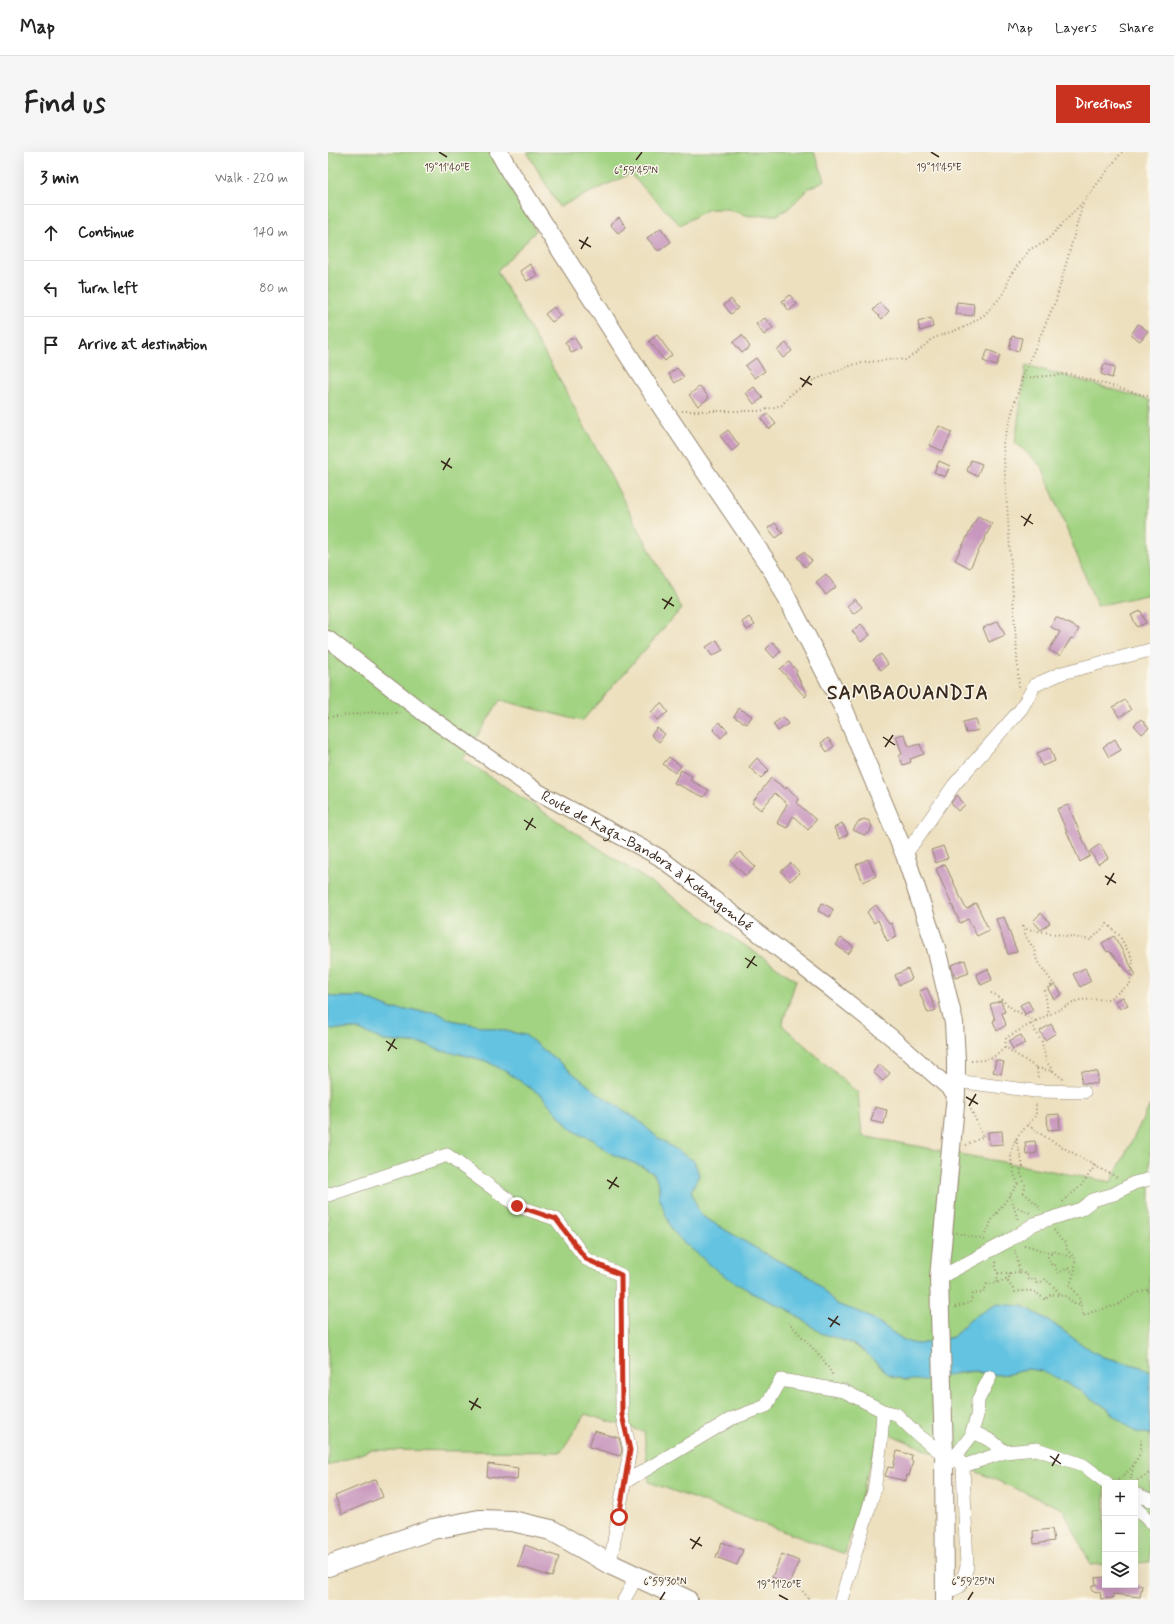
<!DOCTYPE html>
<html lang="en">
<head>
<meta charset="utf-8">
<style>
  :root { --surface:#fff; --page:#f6f6f6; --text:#222; --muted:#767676; --line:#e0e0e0; --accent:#c8321e }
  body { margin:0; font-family:Mynerve,sans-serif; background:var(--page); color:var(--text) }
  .controls { position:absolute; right:12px; bottom:12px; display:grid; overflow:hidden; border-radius:0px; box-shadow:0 4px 16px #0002 }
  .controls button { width:36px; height:36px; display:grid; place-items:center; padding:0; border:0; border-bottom:1px solid var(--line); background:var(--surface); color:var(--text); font:20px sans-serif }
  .stop { position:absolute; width:12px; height:12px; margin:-9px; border:3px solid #c8321e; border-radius:50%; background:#fff }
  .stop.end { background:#c8321e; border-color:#fff; box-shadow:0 1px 4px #0008 }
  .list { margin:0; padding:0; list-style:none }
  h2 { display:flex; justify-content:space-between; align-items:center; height:52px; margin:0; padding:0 16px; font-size:17px }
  h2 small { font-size:13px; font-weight:400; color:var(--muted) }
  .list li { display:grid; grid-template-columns:26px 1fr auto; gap:12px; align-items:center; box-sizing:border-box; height:56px; padding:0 16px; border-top:1px solid var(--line) }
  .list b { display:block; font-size:15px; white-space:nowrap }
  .list em { font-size:13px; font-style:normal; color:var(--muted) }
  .icon { flex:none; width:22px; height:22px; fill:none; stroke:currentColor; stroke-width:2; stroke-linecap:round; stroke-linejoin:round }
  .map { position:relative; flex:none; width:822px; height:1448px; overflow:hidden; border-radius:0px }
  header { display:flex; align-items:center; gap:24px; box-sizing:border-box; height:56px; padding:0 20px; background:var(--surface); border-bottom:1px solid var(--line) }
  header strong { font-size:19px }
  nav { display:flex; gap:22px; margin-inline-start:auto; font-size:14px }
  .intro { display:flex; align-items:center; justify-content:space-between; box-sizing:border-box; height:96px; padding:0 24px }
  h1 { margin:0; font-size:28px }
  .button { padding:10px 18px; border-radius:0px; background:var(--accent); color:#fff; font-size:14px; font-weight:700 }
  main { display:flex; gap:24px; padding:0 24px }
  aside { flex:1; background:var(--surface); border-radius:0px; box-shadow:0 4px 16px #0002 }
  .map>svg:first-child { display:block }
  .green { fill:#a2d382; stroke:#6e7e50 }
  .water { fill:#63c3e1; stroke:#4f7680 }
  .building { fill:#c897be }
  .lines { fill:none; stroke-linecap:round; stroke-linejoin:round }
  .minor-casing { stroke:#94856e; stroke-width:14 }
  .tertiary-casing { stroke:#94856e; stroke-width:18 }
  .secondary-casing { stroke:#94856e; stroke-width:20 }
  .primary-casing { stroke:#94856e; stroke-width:22 }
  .path { stroke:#94856e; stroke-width:2; stroke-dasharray:1 3; stroke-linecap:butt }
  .minor { stroke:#fff; stroke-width:13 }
  .tertiary { stroke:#fff; stroke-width:16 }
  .secondary { stroke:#fff; stroke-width:18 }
  .primary { stroke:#fff; stroke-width:20 }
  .route { stroke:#c8321e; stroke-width:5 }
  .ticks { fill:none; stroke:#3b2a1e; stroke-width:1.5 }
  .labels { text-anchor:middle; stroke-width:3; stroke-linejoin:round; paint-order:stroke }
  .street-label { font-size:15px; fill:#3b2a1e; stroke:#fbf7ec }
  .district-label { font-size:19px; font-weight:bold; letter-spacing:1px; fill:#3b2a1e; stroke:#fbf7ec }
  .ticks-label { font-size:10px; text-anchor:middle; fill:#3b2a1e; stroke:#fbf7ec; stroke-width:3; stroke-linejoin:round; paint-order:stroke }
</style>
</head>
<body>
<header>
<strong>Map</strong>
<nav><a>Map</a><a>Layers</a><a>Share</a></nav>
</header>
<div class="intro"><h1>Find us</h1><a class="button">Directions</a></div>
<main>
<aside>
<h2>3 min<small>Walk · 220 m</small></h2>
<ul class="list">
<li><svg class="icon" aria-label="ahead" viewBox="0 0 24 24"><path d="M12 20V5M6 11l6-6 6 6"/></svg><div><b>Continue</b></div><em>140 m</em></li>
<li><svg class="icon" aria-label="left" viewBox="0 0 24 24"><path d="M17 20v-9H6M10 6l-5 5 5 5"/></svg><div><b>Turn left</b></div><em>80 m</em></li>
<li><svg class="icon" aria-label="arrive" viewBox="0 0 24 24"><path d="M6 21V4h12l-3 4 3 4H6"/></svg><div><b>Arrive at destination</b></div></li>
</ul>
</aside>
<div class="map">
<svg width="822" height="1448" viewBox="0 0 822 1448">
  <rect width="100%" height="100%" fill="#fbf7ec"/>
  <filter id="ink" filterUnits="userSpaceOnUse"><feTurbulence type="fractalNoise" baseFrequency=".025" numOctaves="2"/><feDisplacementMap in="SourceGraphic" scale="8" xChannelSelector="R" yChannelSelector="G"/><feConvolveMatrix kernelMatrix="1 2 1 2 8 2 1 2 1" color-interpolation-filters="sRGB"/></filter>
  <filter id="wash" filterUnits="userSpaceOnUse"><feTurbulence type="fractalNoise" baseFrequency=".012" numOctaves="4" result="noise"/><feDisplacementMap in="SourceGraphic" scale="16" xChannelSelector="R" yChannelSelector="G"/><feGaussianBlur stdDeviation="0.9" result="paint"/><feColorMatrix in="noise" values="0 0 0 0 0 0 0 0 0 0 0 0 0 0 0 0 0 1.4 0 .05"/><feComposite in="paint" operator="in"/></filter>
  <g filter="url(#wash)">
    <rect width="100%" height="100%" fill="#ede0bf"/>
    <!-- green -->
    <path class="green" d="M0,0H162L208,79L169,119L234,232L353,457L254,569L172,548L135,607L327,733L468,828L454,873L530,941L534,984L783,1030L822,953V1220L813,1215L775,1205L759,1196L720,1168L695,1154L642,1167L625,1185L591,1192L583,1191L574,1187L547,1168L532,1160L508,1152L483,1125L441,1104L374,1064L371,1061L363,1039L371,1023L366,1009L330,986L309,967L271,942L197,883L123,868L108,860L64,857L35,845H8L0,843Z
      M199,0H486L497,28L480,37L460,57L449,63L421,64L398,57H381L352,73L302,22L231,55Z
      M698,213L822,248V442L769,454L714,315L687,290Z
      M0,877H29L57,889L98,892L113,899L132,902L158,909L182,922L214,944L242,976L253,983L260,985L284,1002L315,1015L326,1022L331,1033V1046L353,1088L428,1143L461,1158L493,1181L520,1190L537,1200L560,1222L566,1225L578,1228L647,1219L659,1223L681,1222L700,1217L713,1219L752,1238L780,1257L784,1262L808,1280L822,1282V1410L807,1411V1331H777V1412L763,1413L735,1357L552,1278L517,1402L321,1330L316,1280L257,1262L233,1300L43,1298L0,1314Z"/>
    <!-- water -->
    <path class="water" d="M0,843L8,845H35L64,857L108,860L123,868L197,883L271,942L309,967L330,986L366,1009L371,1023L363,1039L371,1060L374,1064L441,1104L483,1125L508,1152L532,1160L547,1168L574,1187L583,1191L591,1192L625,1185L642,1167L669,1152L695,1154L720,1168L759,1196L775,1205L813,1215L822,1220V1282L808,1280L784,1262L780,1257L752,1238L713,1219L700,1217L681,1222L665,1223L647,1219L634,1220L597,1228H578L566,1225L560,1222L537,1200L532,1196L520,1190L493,1181L461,1158L428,1143L392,1121L353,1088L344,1078L331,1046V1033L326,1022L315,1015L284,1002L260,985L253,983L242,976L214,944L182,922L158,909L132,902L113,899L98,892L57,889L29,877H0Z"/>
    <g id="blocks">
      <!-- building -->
      <path class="building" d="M291,65L298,75L290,81L282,72Z
        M333,76L343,90L332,98H329L319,86Z
        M202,112L209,123L199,129L192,119Z
        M462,143L469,152L461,159L454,149Z
        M403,147L410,156L403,162L396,153Z
        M629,150L646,152L645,164L627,162Z
        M552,151L561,159L554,167L545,158Z
        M226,155L233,164L224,170L217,162Z
        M437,166L445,176L436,183L428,172Z
        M603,166L605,175L592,179L590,170Z
        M810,172L820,179L812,189L803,183Z
        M329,183L344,203L337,209L321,189Z
        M414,183L422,195L414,201L405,190Z
        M684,184L694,186L691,199L681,197Z
        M246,185L253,196L244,201L237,190Z
        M458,191L464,199L455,206L449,198Z
        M660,198L672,203L668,214L655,209Z
        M428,206L437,219L427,226L417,214Z
        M776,212L787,215L784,226L773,222Z
        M349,216L356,225L347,231L341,222Z
        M372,234L381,246L370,254L361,243Z
        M426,235L435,246L426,252L418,241Z
        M440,262L448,272L441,277L433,267Z
        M611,274L624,280L615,299L601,293Z
        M400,278L411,293L404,299L392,284Z
        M643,308L654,312L649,324L639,319Z
        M611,309L622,314L617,325L606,320Z
        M650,364L664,372L642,416L627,408Z
        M447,371L455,381L448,386L440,376Z
        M476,400L484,409L477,415L469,405Z
        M498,422L508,435L498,443L488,430Z
        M527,447L534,455L525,462L519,454Z
        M813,459L818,471L809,475L803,463Z
        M421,465L427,473L419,478L414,470Z
        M728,465L751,477L745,487L743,486L732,504L721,498L732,480L723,475Z
        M670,469L677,483L661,490L655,476Z
        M533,472L542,483L533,490L524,479Z
        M389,488L395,498L384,504L378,495Z
        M445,490L453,499L446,506L438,497Z
        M553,502L560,512L553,518L545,508Z
        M461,510L469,519L468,521L479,543L477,545L452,517Z
        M797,548L803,558L791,565L785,555Z
        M333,551L340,560L329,568L323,560Z
        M411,556L424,564L419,572L406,565Z
        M455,565L460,572L450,579L445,572Z
        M648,567L651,578L638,581L635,570Z
        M813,567L821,576L814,582L806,573Z
        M391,570L400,579L393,586L385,577Z
        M329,576L337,582L331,590L323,583Z
        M576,582L581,595L592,592L596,602L582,607L583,610L575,613L571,604L574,602L568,584Z
        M500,586L506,594L499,600L493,591Z
        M787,587L793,598L781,605L775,595Z
        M722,596L727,609L714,614L709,601Z
        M341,605L353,614L347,621L335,612Z
        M429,606L441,618L433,626L421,615Z
        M353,618L364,624L362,628L381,638L376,645L346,631Z
        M443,626L458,637L459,635L471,647L468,650L488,668L480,678L465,664L459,676L449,671L459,652L447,641L433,658L424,651Z
        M629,643L637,653L630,659L623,651Z
        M740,653L762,704L752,710L729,657Z
        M536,667L541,669L544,674L542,680L536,683L525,678L530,670Z
        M514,671L520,682L512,687L506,676Z
        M772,692L780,706L770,712L762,699Z
        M615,694L620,706L608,711L603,698Z
        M412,700L427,715L418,724L403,709Z
        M540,707L548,724L535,730L528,713Z
        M463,711L472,721L462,729L453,719Z
        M617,712L637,755L639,757L648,751L661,778L649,784L640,767L632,771L608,717Z
        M494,751L505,757L502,765L490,759Z
        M548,753L561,772L563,771L569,785L559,789L550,768L546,771L539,760Z
        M713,761L722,771L713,778L705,769Z
        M676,765L689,800L680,802L668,767Z
        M786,784L808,823L805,825L781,799L779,800L774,791Z
        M513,786L526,795L520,802L508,793Z
        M637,808L641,821L627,826L623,813Z
        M757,816L763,829L752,835L745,822Z
        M580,817L584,827L571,833L567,823Z
        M660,817L664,828L653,833L648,822Z
        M727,832L734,842L726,847L720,837Z
        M599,836L608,858L600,861L591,839Z
        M795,845L800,853L792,857L787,849Z
        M673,849L677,860L674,861L678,873L669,879L665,869L667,868L662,852Z
        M700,849L705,858L697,862L692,853Z
        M723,872L728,881L717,888L712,879Z
        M693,883L697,891L685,897L681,889Z
        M668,908L676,910L673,922L665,920Z
        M551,912L562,921L555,929L545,920Z
        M754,919L770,920L769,932L753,931Z
        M547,955L559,958L556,972L543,969Z
        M731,962L732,977L720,978L719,963Z
        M674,979L675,992L661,993L660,980Z
        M707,989L709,1001L698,1003L697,990Z
        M266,1279L291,1286L294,1298L292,1304L261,1295Z
        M569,1299L584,1303L583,1309H585L581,1324L579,1323L578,1329L557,1324L560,1315L565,1316Z
        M160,1312L190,1316L189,1328L159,1325Z
        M48,1327L55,1345L14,1362L7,1344Z
        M724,1377L726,1389L706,1392L705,1379Z
        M394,1390L415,1398L409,1413L388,1405Z
        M197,1393L231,1405L224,1425L190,1414Z
        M454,1402L471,1409L461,1432L444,1425Z
        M777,1425V1433H814L812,1445L785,1442V1446L773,1447L772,1440L764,1439V1433H768L767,1426Z"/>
    </g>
  </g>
  <g filter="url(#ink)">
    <use href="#blocks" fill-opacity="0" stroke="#94856e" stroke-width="1"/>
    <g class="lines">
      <!-- minor casing -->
      <g class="minor-casing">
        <path id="minor" d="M577,703L626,633L693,557L707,533L734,521L822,498
          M627,929L707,939L756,940
          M0,1043L119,1003L189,1054L228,1067L258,1107L293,1123L294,1263L302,1298L282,1412
          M611,1126L680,1089L706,1072L753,1057L765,1048L786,1042L806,1031L822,1027
          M644,1279L665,1290L677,1300
          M623,1310L643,1284L649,1264L650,1248L662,1225
          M635,1314L677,1300L709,1297L755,1313L779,1331
          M297,1330L403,1267L438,1254L453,1228L516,1239L555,1259L568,1262L590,1283L616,1303
          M807,1342L822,1348
          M807,1355L822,1370
          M617,1441L632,1434L639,1415L635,1314L628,1304
          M296,1448L309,1424
          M513,1448L546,1339L553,1290L555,1259"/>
      </g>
      <!-- tertiary casing -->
      <g class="tertiary-casing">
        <g id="tertiary">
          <path id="s1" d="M0,487L97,562L210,640L331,705L498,833L563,885L628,942"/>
        </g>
      </g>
      <!-- secondary casing -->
      <g class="secondary-casing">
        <path id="secondary" d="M171,0L181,18L337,260L446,421L515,555L577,703L608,796L626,871L628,908V942L611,1126L616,1303L617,1448"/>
      </g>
      <!-- primary casing -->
      <g class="primary-casing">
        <path id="primary" d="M0,1414L105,1377L151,1368L184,1369L223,1378L282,1412L359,1448"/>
      </g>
      <!-- path -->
      <path class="path" d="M694,226L741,222L822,245
        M354,259H432L454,253L462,243L481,230L527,212L566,207L577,208L588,201L604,187L611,184L637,175L656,163L671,147L678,137L681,125L702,97L716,91L722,85L755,50L794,0
        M691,535L675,292L694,226L728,148L755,51
        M0,565L46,560L72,561
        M663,841L668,843L686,858L708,869L678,886L677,895L709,916L710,928
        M708,869L751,848L781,847L802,832L805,808L791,783L779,772L763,788L699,777L694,773L698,785L706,797L709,809L725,831L717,839L720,863
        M703,872L714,890L718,909L725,919
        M643,909C659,908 666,907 677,895
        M709,916L725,919L735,927
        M700,973C721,989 745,1000 767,1014
        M688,987L695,1014L692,1019L697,1033L696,1041L710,1053L712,1058
        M638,993L655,985L644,959L641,956
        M682,1043L690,1068
        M735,1050L737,1047L752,1035L767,1014L790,1026
        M686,1054L702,1061
        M726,1078L734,1089L738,1091L739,1098L747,1106V1118L742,1133L751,1145L755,1164L764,1160L790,1153L806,1142L822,1137
        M628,1081L654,1087
        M656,1088L654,1087L661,1076L663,1069L690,1032C676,997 684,989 708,964V950
        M696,1094H701L717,1100L726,1099L745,1106
        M726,1099L720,1105L723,1112L727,1113L730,1121L740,1116L746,1122
        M668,1110L667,1112L670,1121L669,1131
        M692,1120L699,1122L700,1128L707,1127L709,1133L717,1127L727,1136L732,1143
        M670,1121H682L680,1130
        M682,1121L692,1120L687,1098
        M627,1155L642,1151L645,1142L655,1141L659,1132L669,1131L678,1127L687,1140C701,1138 706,1137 717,1148L723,1142L737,1144L747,1152H752
        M460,1170L495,1207L506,1225
        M790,1328C799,1323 810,1308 813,1298C813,1295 813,1291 813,1288
        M806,1330L822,1321
        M802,1331L806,1311
        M472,1436L482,1448"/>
      <!-- minor -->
      <use href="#minor" class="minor"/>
      <!-- tertiary -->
      <use href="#tertiary" class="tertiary"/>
      <!-- secondary -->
      <use href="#secondary" class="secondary"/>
      <!-- primary -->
      <use href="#primary" class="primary"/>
    </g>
  </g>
  <g class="lines" filter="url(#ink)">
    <!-- route -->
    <path class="route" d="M189,1054L228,1067L258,1107L293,1123L294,1263L302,1298L291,1365"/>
  </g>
  <!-- ticks -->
  <path class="ticks" d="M111,0L119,5M603,0L611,5M308,8L314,0M251,88L263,95M253,97L260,85M472,226L484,233M474,235L482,224M113,309L124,316M115,318L122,306M693,364L705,372M696,374L703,362M334,447L346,454M336,457L344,445M555,585L567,593M557,595L565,583M196,668L208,676M198,678L205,666M777,724L788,731M779,733L786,721M417,806L429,814M419,816L427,804M58,889L69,897M60,899L67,887M638,945L650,952M641,954L648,942M279,1028L291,1035M281,1037L289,1025M500,1166L512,1173M502,1175L510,1164M141,1249L153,1256M143,1258L150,1246M722,1304L733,1312M724,1314L731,1302M362,1387L374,1394M364,1397L372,1385M451,1443L460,1448M332,1448L337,1440M640,1448L645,1440"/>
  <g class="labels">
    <!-- street labels -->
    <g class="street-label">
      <text dy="5" stroke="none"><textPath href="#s1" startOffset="389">Route de Kaga-Bandora à Kotangombé</textPath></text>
    </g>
    <!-- district labels -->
    <g class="district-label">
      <text x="580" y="547">SAMBAOUANDJA</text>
    </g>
  </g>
  <g class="ticks-label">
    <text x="119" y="19">19°11'40"E</text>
    <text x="611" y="19">19°11'45"E</text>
    <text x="308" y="22">6°59'45"N</text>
    <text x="337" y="1433">6°59'30"N</text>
    <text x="645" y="1433">6°59'25"N</text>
    <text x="451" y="1436">19°11'20"E</text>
  </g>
</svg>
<div class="controls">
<button>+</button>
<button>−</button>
<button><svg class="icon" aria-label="layers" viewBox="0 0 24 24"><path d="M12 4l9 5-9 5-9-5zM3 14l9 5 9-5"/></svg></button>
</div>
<div class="stop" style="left:291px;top:1365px"></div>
<div class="stop end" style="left:189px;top:1054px"></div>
</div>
</main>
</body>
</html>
